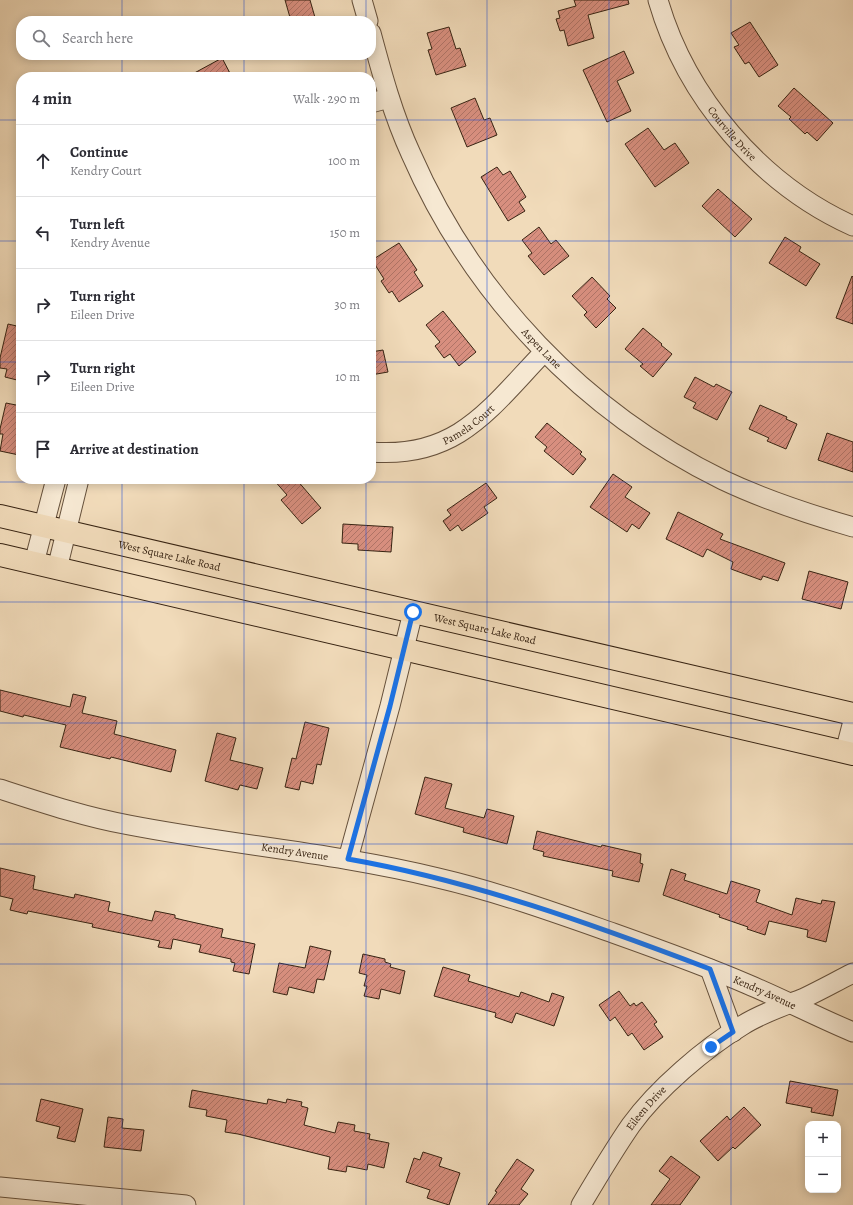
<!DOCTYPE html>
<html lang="en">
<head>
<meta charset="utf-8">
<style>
  :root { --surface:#fff; --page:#f2f2f3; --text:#2b2b33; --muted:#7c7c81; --line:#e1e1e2 }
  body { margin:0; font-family:Alegreya,serif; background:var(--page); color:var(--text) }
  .controls { position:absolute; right:12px; bottom:12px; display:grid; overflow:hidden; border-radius:8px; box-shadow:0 2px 10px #0003 }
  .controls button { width:36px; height:36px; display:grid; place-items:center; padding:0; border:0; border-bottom:1px solid var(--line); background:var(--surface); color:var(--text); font:20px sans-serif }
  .stop { position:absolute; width:12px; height:12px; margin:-9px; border:3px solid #1a73e8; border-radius:50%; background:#fff }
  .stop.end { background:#1a73e8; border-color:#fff; box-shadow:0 1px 4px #0008 }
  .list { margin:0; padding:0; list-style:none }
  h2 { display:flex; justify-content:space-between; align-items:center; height:52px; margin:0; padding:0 16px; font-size:17px }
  h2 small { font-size:13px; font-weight:400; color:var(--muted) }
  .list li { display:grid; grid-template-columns:26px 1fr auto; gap:12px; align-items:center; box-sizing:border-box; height:72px; padding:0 16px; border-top:1px solid var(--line) }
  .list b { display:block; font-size:15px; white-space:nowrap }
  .list p { margin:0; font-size:13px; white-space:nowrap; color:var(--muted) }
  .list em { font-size:13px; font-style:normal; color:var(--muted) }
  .icon { flex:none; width:22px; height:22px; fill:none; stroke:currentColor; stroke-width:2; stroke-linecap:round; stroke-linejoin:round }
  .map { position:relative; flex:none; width:853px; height:1205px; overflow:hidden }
  .search { position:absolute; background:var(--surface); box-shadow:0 2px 10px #0003; left:16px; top:16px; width:360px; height:44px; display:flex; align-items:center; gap:10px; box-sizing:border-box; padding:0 14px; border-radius:16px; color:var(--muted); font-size:15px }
  .panel { position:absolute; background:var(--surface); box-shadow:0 2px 10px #0003; left:16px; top:72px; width:360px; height:412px; border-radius:16px }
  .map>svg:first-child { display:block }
  .building { fill:url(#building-hatch); stroke:#372312 }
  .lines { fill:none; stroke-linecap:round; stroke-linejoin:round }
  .minor-casing { stroke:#66513c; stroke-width:21 }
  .trunk-casing { stroke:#372312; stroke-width:24 }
  .minor { stroke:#f6e8d2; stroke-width:19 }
  .trunk { stroke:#f1dbba; stroke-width:22 }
  .route { stroke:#1a73e8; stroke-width:5 }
  .grid { fill:none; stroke:#1d4ed8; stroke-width:1; stroke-opacity:0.55 }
  .labels { text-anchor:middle; stroke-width:3.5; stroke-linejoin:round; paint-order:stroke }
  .street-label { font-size:11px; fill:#372312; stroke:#f6e8d2 }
</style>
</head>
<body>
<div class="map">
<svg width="853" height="1205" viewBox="0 0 853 1205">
  <defs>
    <pattern id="building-hatch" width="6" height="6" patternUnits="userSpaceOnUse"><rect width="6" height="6" fill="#d88f7f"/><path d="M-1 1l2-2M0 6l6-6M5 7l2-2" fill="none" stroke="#b07467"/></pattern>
  </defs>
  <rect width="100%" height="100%" fill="#f1dbba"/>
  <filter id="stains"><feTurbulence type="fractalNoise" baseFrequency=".005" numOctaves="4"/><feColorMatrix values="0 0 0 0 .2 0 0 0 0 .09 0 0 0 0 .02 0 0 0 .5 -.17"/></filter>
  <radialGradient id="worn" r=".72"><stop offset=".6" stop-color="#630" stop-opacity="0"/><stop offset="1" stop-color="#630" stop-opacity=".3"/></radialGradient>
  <!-- building -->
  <path class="building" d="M285,0H310L316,21H291Z
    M574,0H628L629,4L588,15L594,38L568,46L564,30L560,31L556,19L560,18L558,11L576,6Z
    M750,22L778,65L759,77L749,62L745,64L734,47L739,45L731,33Z
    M449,27L456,49L460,48L466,66L436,75L428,50L432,49L427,33Z
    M624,51L634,73L617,81L631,111L607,122L583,70Z
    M222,58L232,77H187Z
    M794,88L833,123L817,141L807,132L805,134L789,119L791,117L778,106Z
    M475,98L484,120L490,118L497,135L467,147L451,108Z
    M648,128L664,150L675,143L689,163L655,187L625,144Z
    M497,167L503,175L510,171L526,197L519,202L525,211L508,221L481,177Z
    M718,189L752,219L735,237L702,206Z
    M539,227L551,244L556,240L569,256L544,275L528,256L532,253L522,240Z
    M785,237L801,247L799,251L820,264L806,286L769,263Z
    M399,243L417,270L414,272L423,286L399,302L392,291L389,293L381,281L384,279L372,260Z
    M852,276L853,277V324L836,318Z
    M592,277L610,296L607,299L616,308L596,328L584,315L587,312L572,296Z
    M443,311L476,352L459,366L450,354L444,358L435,346L440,342L426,325Z
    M8,324L21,327V381L5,377L7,369L0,368V358Z
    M643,328L662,344L661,345L672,354L653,377L640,366L643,364L625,349Z
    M383,350L388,372L371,375V352Z
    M695,377L714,387L716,384L732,392L717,420L693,408L696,403L684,397Z
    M6,403L21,406V445L19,455L0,451L3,434H0V429Z
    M760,405L787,417L786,419L797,424L786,449L767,441L769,438L749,429Z
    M547,423L582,452L580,454L586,459L573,475L544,451L547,447L535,437Z
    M827,433L853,442V472L818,460Z
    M613,474L632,487L625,497L650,513L639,529L632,524L627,532L590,507Z
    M273,479H296L321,508L302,524L281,500L287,495Z
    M486,483L497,498L484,507L488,513L462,531L458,525L450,531L443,521L451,515L447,510Z
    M678,512L723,534L720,539L785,563L778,581L763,576L761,580L731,569L733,562L707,549L703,557L666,539Z
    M343,524L393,527L391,552L358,550V544L342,543Z
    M809,571L848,582L841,609L802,599Z
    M0,690L70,707L73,694L86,697L82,713L117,721L114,734L176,750L171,772L111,757L110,759L60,747L66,725L24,715L23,717L0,711Z
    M305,722L329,728L321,765L317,764L313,784L301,781L299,790L285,787L292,758L296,759Z
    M217,733L236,738L230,760L263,768L257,789L240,785L238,790L205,781Z
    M425,777L452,784L445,808L484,818L487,809L514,816L507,844L463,832L464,828L415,814Z
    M537,831L601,847L602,845L641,854L640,863L643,864L639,882L612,876L613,871L543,856L544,852L533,849Z
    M0,868L35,876L33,889L74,898L75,894L110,902L108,911L152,921L155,911L175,915V918L183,920L223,929L221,937L255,944L249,974L233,971L235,963L231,962V959L199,952L201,945L173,939L171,949L158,947L160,941L92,927L93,924L28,911L27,914L10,910L13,899L0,896Z
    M671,869L686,874L684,880L727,894L731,881L760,890L756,902L792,915L796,898L821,904L822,900L835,902L826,942L807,937L808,930L769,921L765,935L747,929L748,927L719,917L720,915L663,895Z
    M310,946L331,951L324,980L317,979L314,993L289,987L287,995L273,992L279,963L305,968Z
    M363,954L385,959V962L391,964L390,967L405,971L400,994L381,989L379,999L364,996L367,986H364L367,975L359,973Z
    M443,967L470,975L468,981L519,997L521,992L549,1002L552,993L564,997L554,1026L516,1013L512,1023L495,1017L496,1013L434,996Z
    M619,991L630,1006L634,1003L636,1006L642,1002L657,1022L654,1024L663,1037L644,1050L632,1033L628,1036L615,1017L610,1021L599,1005Z
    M790,1081L838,1090L833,1116L811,1112L812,1108L786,1103Z
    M192,1090L267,1104L268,1099L286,1103L287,1099L302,1102L301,1106L308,1108L304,1125L335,1133L338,1122L355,1125L354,1131L370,1134L369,1139L389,1143L384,1168L368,1164L367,1170L347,1166L346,1172L328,1169L330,1157L238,1134L225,1132L227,1120L206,1116L207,1110L189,1107Z
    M41,1099L83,1109L75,1142L57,1138L60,1127L36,1121Z
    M744,1107L761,1125L735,1149L733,1147L718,1161L700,1141L727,1116L730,1120Z
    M108,1117L123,1119L122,1128L144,1130L141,1151L104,1147Z
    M423,1152L442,1158L439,1166L460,1173L449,1205L427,1198L430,1190L406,1182L414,1158L420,1160Z
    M671,1156L700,1177L680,1205H651L670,1179L659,1171Z
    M517,1159L534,1170L521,1189L528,1194L519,1205H488L497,1192L495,1191Z"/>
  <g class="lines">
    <!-- minor casing -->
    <g class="minor-casing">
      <g id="minor">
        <path d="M362,0L368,21"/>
        <path id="s1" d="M658,0C686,97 760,184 853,226"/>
        <path id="s2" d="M371,33C382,74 393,115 411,154C473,296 584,412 723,480C765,500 808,514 853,527"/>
        <path d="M371,103L389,98"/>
        <path id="s3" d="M371,452C458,459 490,408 544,352"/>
        <path d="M34,563L56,479"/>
        <path d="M57,569L79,479"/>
        <path d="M845,752L853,721"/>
        <path id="s4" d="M0,789C43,803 85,817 129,825C232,845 336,853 438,878C498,892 556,913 613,933C658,949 703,965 747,984C783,999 817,1017 853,1032"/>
        <path d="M348,859L390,706L413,612"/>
        <path d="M710,969L733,1032"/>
        <path d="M0,1187L186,1205"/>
        <path id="s5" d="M581,1205C597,1178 613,1151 631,1125C657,1089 705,1048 743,1025C762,1013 784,1006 804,998C821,990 837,981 853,973"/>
      </g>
    </g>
    <!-- trunk casing -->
    <g class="trunk-casing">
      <g id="trunk">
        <path id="s6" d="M0,516L853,714"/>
        <path d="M0,555L853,754"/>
      </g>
    </g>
    <!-- minor -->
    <use href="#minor" class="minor"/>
    <!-- trunk -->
    <use href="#trunk" class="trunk"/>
  </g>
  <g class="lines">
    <!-- route -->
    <path class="route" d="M413,612L390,706L348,859C473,881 592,924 710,969L733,1032L711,1047"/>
  </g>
  <!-- grid -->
  <path class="grid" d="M122,0V21M244,0V21M366,0V21M487,0V1205M609,0V1205M731,0V1205M122,55V77M244,55V77M366,55V77M0,120H21M371,120H853M0,241H21M371,241H853M0,362H21M371,362H853M122,479V1205M244,479V1205M366,479V1205M0,482H853M0,602H853M0,723H853M0,844H853M0,964H853M0,1084H853"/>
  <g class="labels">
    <!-- street labels -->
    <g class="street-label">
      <text dy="4" stroke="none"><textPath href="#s1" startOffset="154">Courville Drive</textPath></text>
      <text dy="4" stroke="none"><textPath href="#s2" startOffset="363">Aspen Lane</textPath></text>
      <text dy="4" stroke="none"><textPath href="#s3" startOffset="104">Pamela Court</textPath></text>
      <text dy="4" stroke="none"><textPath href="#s6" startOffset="174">West Square Lake Road</textPath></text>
      <text dy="4" stroke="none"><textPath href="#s6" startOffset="498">West Square Lake Road</textPath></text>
      <text dy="4" stroke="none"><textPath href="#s4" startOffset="302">Kendry Avenue</textPath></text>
      <text dy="4" stroke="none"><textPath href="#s4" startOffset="794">Kendry Avenue</textPath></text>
      <text dy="4" stroke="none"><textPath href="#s5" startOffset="117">Eileen Drive</textPath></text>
    </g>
  </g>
  <rect width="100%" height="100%" filter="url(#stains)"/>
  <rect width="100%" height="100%" fill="url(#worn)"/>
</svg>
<div class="controls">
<button>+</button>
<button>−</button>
</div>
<div class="stop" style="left:413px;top:612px"></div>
<div class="stop end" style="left:711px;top:1047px"></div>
<div class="search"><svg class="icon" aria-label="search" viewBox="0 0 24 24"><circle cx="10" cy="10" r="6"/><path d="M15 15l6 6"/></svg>Search here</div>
<section class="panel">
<h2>4 min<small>Walk · 290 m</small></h2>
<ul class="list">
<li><svg class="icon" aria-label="ahead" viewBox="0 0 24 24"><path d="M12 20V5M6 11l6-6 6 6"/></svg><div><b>Continue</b><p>Kendry Court</p></div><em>100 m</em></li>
<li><svg class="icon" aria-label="left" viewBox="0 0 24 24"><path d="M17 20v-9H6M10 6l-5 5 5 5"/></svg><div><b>Turn left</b><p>Kendry Avenue</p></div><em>150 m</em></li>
<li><svg class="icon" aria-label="right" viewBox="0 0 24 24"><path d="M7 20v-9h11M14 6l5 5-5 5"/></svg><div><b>Turn right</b><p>Eileen Drive</p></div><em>30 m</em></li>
<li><svg class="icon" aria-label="right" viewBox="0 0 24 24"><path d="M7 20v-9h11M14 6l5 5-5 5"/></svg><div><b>Turn right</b><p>Eileen Drive</p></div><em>10 m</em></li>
<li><svg class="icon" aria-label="arrive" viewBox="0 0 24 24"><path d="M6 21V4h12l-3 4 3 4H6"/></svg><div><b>Arrive at destination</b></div></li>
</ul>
</section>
</div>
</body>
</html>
